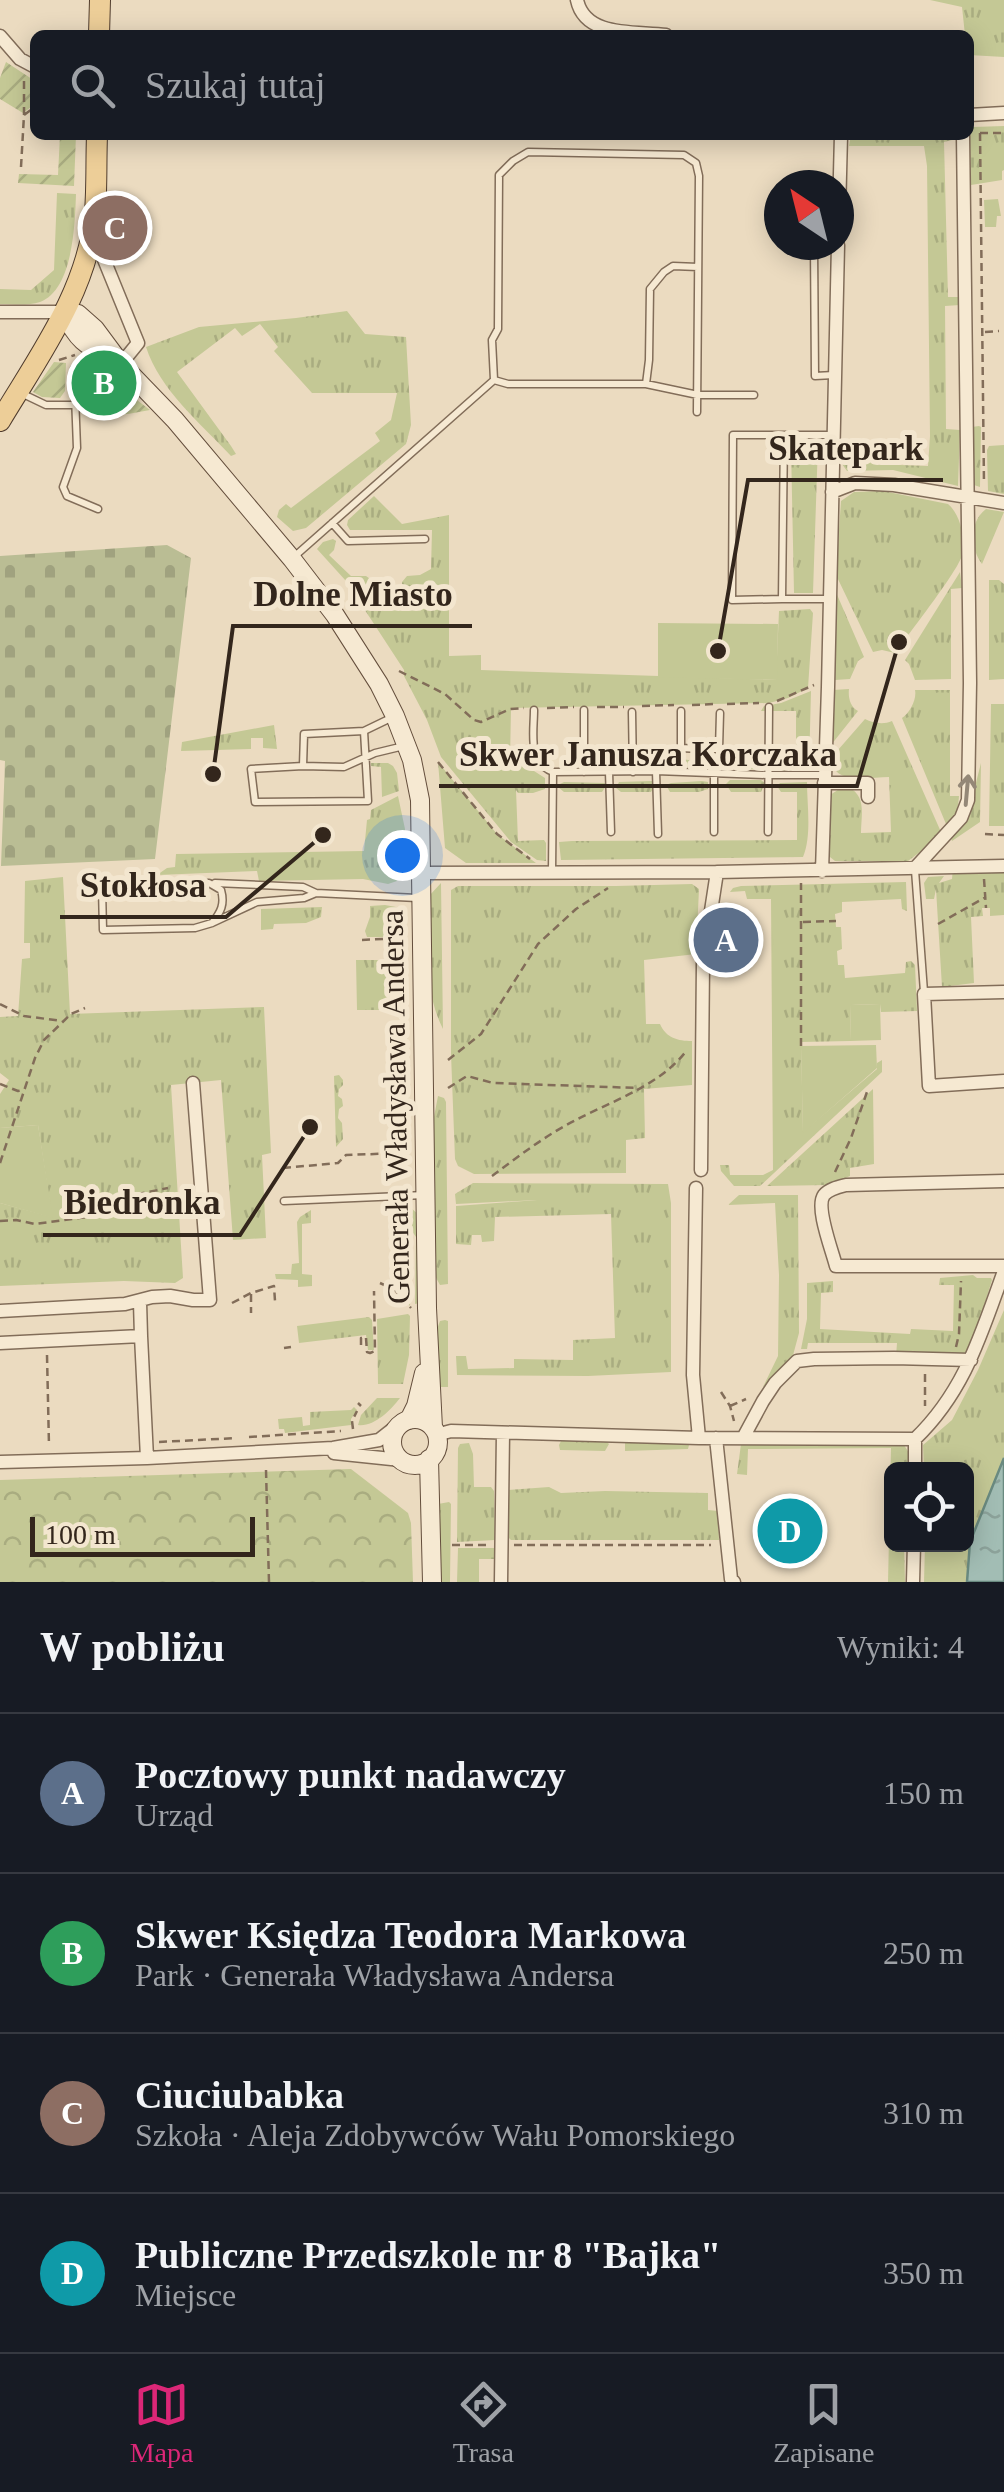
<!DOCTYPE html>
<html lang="pl">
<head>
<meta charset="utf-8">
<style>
  :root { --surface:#171b24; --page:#242831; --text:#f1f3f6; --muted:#9ea1a6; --line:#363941; --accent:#db2777 }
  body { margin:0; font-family:Georgia,serif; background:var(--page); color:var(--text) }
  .controls { position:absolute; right:30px; bottom:30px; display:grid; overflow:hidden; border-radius:15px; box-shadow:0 5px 25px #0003 }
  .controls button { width:90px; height:90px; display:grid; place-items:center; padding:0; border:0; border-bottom:2px solid var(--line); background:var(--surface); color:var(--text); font:50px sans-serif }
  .compass { position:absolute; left:764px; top:170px; width:90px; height:90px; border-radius:50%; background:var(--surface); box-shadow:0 5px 25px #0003; rotate:325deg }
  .scale { position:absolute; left:30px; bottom:25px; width:225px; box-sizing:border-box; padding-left:10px; border:5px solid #33261c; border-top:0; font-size:28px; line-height:35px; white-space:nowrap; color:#33261c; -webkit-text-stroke:8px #f3e6cf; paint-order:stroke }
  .you { position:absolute; left:402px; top:855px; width:35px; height:35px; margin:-25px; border:8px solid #fff; border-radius:50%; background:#1a73e8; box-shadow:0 0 0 15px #1a73e833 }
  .badge { display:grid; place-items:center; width:65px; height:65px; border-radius:50%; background:var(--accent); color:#fff; font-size:32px; font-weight:700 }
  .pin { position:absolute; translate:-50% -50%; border:5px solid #fff; box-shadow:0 2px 10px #0006 }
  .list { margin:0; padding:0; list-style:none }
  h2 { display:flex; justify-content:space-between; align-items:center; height:130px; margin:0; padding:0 40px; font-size:42px }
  h2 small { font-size:32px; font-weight:400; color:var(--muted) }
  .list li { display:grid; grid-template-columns:65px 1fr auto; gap:30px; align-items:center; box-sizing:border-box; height:160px; padding:0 40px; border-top:2px solid var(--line) }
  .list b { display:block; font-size:38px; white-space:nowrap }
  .list p { margin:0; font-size:32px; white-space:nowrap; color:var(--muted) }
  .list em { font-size:32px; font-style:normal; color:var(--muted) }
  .icon { flex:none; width:55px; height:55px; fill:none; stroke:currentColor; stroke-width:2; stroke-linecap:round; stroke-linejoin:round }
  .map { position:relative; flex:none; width:1004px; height:1582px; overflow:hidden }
  .search { position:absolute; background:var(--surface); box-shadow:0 5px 25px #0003; left:30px; right:30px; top:30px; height:110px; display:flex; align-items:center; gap:25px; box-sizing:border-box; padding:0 35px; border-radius:15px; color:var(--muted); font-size:38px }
  .sheet { height:770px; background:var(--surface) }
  nav { display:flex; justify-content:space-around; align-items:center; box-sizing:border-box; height:140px; border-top:2px solid var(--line); background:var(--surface); font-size:28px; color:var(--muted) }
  nav a { display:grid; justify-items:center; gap:5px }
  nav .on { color:var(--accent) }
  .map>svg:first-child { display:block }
  .grass { fill:url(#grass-tufts) }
  .forest { fill:url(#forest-crowns) }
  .cemetery { fill:url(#cemetery-stones) }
  .park { fill:#c4c895 }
  .garden { fill:url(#garden-furrows) }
  .water { fill:url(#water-ripples); stroke:#6a8a80; stroke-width:2.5 }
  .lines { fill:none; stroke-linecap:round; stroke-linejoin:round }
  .service-casing { stroke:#826d59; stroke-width:9 }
  .minor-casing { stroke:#826d59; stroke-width:15 }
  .secondary-casing { stroke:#644e3c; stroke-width:20 }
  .primary-casing { stroke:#503c2d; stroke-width:22 }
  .path { stroke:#826d59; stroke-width:2.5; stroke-dasharray:8 5; stroke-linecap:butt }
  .service { stroke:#f6e9d2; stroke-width:6 }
  .minor { stroke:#f6e9d2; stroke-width:12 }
  .secondary { stroke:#f6e9d2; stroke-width:18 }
  .primary { stroke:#edce98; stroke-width:20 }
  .oneway { stroke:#948877 }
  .labels { text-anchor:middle; stroke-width:10; stroke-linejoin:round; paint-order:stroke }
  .street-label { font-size:32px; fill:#33261c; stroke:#f3e6cf }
  .leader { fill:none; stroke:#33261c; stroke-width:4 }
  .callout-dot { fill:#33261c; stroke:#f3e6cf; stroke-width:4 }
  .callout-label { font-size:35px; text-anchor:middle; font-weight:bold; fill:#33261c; stroke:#f3e6cf; stroke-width:10; stroke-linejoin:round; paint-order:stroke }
</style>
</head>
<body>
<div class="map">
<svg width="1004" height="1582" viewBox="0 0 1004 1582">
  <defs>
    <pattern id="grass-tufts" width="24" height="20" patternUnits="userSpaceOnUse" patternTransform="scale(2.5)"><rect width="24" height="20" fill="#c4c895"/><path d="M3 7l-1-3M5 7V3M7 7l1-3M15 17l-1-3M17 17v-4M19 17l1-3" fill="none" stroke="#a9ac80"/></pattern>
    <pattern id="forest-crowns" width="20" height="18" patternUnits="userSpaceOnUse" patternTransform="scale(2.5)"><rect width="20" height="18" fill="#c4c895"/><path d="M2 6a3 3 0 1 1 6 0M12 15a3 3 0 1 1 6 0" fill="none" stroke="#a9ac80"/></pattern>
    <pattern id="cemetery-stones" width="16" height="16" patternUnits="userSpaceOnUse" patternTransform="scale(2.5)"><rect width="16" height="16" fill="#babd94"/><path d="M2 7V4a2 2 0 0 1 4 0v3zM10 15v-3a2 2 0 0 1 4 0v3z" fill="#a0a27f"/></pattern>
    <pattern id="garden-furrows" width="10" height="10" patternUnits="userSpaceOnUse" patternTransform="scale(2.5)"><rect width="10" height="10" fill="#c4c895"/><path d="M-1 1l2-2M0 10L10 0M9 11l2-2" fill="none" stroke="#a9ac80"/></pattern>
    <pattern id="water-ripples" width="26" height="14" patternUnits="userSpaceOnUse" patternTransform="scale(2.5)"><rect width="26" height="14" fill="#a2bdb4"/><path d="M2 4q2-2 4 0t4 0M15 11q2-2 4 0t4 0" fill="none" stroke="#8ca29a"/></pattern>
  </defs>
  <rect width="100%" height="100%" fill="#ebdbc0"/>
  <!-- grass -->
  <path class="grass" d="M930,0H1004V57L969,55V35H965L962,7Z
    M1004,126V170L1002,171V180L971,185L970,136L973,127Z
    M851,135H955L956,139L944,142L948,297H959L960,305L945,306L946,429L960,430L958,486L893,470L847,471L842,464V458L848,451C861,450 865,453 872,464L928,466L930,436L927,166L924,146H849Z
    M57,193L76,194C75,224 73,290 40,302C28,306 12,304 0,304V289L31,290L54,270Z
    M998,199L1001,216H997L996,227H985L984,200Z
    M347,311L365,334L406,337L411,425L406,444L306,528L293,531L277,517L279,510L286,504L291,508L380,441L375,433L391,420L397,393H312L274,351L278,347L260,324L242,336L235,328L177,372L231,446L236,454L231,456C200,423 160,390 146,347L199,327L296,318Z
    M979,426L981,427L980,487L974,485L972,427Z
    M818,443L813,593H794L791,447L794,444Z
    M1004,445V494L988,491L987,450L989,446Z
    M883,491L948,504C961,515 965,538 962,555C959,570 907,636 895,653L882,650L873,652L836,575L841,501L854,492Z
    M374,496L402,524L449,515V656L481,655V670L776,680L779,611L810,609L813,613L808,688L788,698L769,703L511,708L510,760H526L534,771L545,778V789L533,793H518L516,790L518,841L544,840L546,843V861L537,860L511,842L441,757L427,720L404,676V670L346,581L317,549L323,542L333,539L336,541L334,550L329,555L351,576H366L383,588L402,586V582L407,576L420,575L431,569L432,530H350L347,525L348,520Z
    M986,509L1004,512L982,564C970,548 969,522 986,509Z
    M960,572L962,588L951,589V679L915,680L909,664L905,660Z
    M989,580H999L1004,584V679L989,680Z
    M835,590L864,657L858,661L850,679L835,680Z
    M849,689C848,697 850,707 858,711L831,745L833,690Z
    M915,690H950V796H959C958,810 956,815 946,824L902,718C910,713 917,699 915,690Z
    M811,691L809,768L780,771L781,759L796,758V711H761L764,706L781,703Z
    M991,704H1004V826H989Z
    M865,719C873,723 883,725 892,721L941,832L924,849L908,861H835L830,857L828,850L830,795L841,788L848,787C867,796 861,815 861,833L891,832L889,777C868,777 833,786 831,758Z
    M274,725L277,749L263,748V738H251V749L181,751L182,742Z
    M680,759L689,760L693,763L689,770L642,769L638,762L644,760Z
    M731,759H760L764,766L760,769L715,770L712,767V762Z
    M438,762L497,834L536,863H466L445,848Z
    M371,763H388L393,766L397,773L399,791L382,797L381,767L371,766Z
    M981,763L980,822L952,841L950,835L968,814Z
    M730,780H761L765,783L761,792H731L726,784Z
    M652,781L655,786L651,792H621L616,788L619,782Z
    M702,781L708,782V789L699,792H670L666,785L671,783Z
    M564,782L605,783L606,786L602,792H564L558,787L560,784Z
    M807,782C807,805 812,835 803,857L561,860L559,842L572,841L797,840V792H781L777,786L780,783Z
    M398,796L405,829L406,870L397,881L388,884L363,879L259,881L257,871L157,875L167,868L175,867L176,854L364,851L367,820L370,819L371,810Z
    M1004,866V915L990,916V908H982L983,916L971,917L974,983L942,987L936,889L934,899H926L924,883L928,877L944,876L939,883L952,879L953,867Z
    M63,877L70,1014L264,1007L271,1153L262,1155L266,1238L233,1240L221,1080L171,1085L183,1278L175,1283L124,1281L0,1286V1203L52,1217L38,1125L0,1128V1094L9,1080L0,1073V1017L18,1016L22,959L30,958V943H24L25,881Z
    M906,882L907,911L902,909L901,899L842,902V912L835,914L836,927H841L842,949L837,951L838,965H844L845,978L905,973L906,962L911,961L915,965L917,1011L881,1012L880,1004L851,1005L850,1041L801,1042L803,1132L877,1069V1063L882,1060V1072L760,1186H734L721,1171L720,1165H729L730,1175H763L773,1170L771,899H747L745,891L730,892L733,888L741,886Z
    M441,883L443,1029C422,988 429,940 429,896Z
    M692,884L699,889L696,954L644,960L646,1024H660C666,1038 678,1041 692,1041V1085L644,1089L645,1138L626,1140V1173L474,1174L458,1166L455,1159L451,1054V890L458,886H616Z
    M385,905L396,907L406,913L405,937H367L365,931L370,917V906Z
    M322,907L321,917L306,923L274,924L273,929L261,930V909Z
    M393,940H404L407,1006L405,1010H357L356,960H392Z
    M407,1032L409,1097L401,1117L402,1143L397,1148H383V1145L394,1144L392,1033Z
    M339,1075L343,1080V1085L339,1089L338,1096L342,1099L343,1106L339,1109L338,1118L342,1123L343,1139L336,1147L334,1076Z
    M873,1089L874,1164L850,1168V1176L829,1185L767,1186Z
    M438,1096L444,1098L446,1102L448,1284L440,1285L434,1274L433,1122Z
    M473,1183L668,1184L671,1203V1372L588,1376L457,1375L456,1356H466L468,1369L514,1368V1359L573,1360V1340L615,1338L611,1214L495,1217L494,1241L482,1242L481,1235H472L471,1245L456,1244V1206L537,1200L456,1204L455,1194Z
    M739,1195H798L799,1333L792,1359L763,1387L778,1356L779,1275L775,1203L728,1205Z
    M401,1205L403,1207V1227L411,1241L410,1306L398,1292L395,1209L385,1208L384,1206Z
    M409,1206L420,1216L424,1302L415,1304L416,1237L409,1227Z
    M311,1210V1223L302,1224V1274L312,1275V1286L298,1287V1280L276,1279L275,1274H291L292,1264L299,1263L297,1222L300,1217Z
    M973,1275L977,1278H991L992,1280L969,1355L896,1356L897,1343H808L807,1349H801L807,1319V1283L833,1281V1292L821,1293L820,1329L910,1334L911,1329L953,1331L954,1285H939L940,1278Z
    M1004,1310V1458L970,1542L967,1582H924L925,1545L966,1544V1470L924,1469L923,1445L952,1420L978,1370Z
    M408,1314L410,1316L409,1355L403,1384H378L377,1319Z
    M369,1317L372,1320L374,1350H368L366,1335L299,1343L297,1326Z
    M445,1320L448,1321V1387H437V1329L440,1321Z
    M377,1398H400C390,1411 374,1427 358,1425L361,1415Z
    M354,1407L357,1410L351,1419V1425L285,1433L284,1429H279L278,1419L302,1417L303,1426L310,1425V1412L351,1410Z
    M561,1441H606L609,1444L605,1451L560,1450L559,1445Z
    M644,1441L685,1442L689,1445L688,1449L625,1451V1443Z
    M469,1443L473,1454L474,1487H491L494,1491L495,1540L457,1542L458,1448L460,1444Z
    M741,1444L904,1445L909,1453V1469L892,1470V1544L904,1545L905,1582H888L891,1448L748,1449L747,1475L737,1474Z
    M549,1487L561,1493L605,1491L708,1493V1510L718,1511L719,1540H511L508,1537V1490Z
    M449,1502L451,1504L450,1582H438V1504Z
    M458,1548H496V1559H479V1582H457Z"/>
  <!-- forest -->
  <path class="forest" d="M351,1469L408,1513L411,1523L413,1582H0V1480Z"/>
  <!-- cemetery -->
  <path class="cemetery" d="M167,545L191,558L155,859L1,866L5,761L0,760V556Z"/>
  <!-- park -->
  <path class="park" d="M658,623L778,624L777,680L658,677Z
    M880,1004L881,1040L850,1041L851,1005Z
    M876,1045L877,1068L803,1133L801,1046Z
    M38,1125L53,1218L0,1203V1128Z"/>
  <!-- garden -->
  <path class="garden" d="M6,62L35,81V104L23,113L0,99V78Z
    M60,135H76L74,186L18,183L19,174L58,175Z
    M89,358L108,378L150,410L128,414L93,415L94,373L80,371L79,360Z
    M54,362L66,363L65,391L60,398L42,397L33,392Z"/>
  <!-- water -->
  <path class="water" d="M1004,1458V1582H967L970,1542Z"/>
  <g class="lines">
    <!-- service casing -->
    <g class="service-casing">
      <path id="service" d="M814,245L815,376L834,375
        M74,369L77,448L63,487L67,496L98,509
        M494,380L508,384H646L698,395H754
        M646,384L649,360L650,289L664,272L673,266L698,267
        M23,394L46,405H74
        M332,523L348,541L425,539
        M295,556L494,380L492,340L498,329L499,175L513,161L528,152L684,155L696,163L699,176L697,412
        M782,599L732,600L733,435H784
        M830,599H782L784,435H832
        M534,710C534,733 527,762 553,772
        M584,710V772
        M681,711V748L700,749V772
        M632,712L633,772
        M364,731L368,801L255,802L251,769L303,766L344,767L375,753L404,746
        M700,749H719L720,713
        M303,766L304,734L364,731L393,717
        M656,771L658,834
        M609,772L611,832
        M714,773V832
        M768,832L769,707
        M915,870L924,992
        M552,872L553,772L656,771L767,775H824
        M215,883L303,887L316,893L417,898
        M212,923C221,912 225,904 221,890L209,883L102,888L103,930L195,928L212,923L257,902L304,898L316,893
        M284,1201L425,1195"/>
    </g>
    <!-- minor casing -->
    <g class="minor-casing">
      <path id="minor" d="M577,0C585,38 636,31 666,35
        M0,36L20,59L35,67
        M969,115L1004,113
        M839,213L841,135
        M103,257L138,343L121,364
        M0,312H64
        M832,492L855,483L894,485L1004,503
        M824,783H868V797
        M915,868L961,818L968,800L970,683L963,135
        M822,871L828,687L838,245
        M422,873L717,872L1004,866
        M1004,992L924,994L929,1086L1004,1081
        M701,1170L703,963L717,872
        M1004,1181L846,1185C838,1187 829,1189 824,1195C815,1207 832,1250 836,1266H1004
        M696,1188L693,1375L699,1438
        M140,1302L141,1336
        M0,1311L125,1304L152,1297L170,1296L193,1300H210L193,1083
        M0,1343L141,1336L147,1458
        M436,1435L451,1431L699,1438L915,1439
        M716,1438L731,1579L734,1582
        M743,1438L763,1401L775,1383L797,1361L814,1359L894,1358L971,1360
        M334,1453L401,1460
        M0,1462L147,1458L333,1448L379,1440L398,1425
        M915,1470V1439C965,1391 981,1334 1004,1271
        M501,1582L503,1433
        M913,1582L914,1544"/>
    </g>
    <!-- secondary casing -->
    <g class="secondary-casing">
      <path id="secondary" d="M64,312L78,314L95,329L121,364L175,420L292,559L335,615L379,684L395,716L412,760L420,800L427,1308L433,1428
        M64,312C78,343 88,346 116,361
        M392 1442a23 23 0 1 1 46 0a23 23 0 1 1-46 0Z
        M409,1420L416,1406L424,1373
        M429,1459L432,1582"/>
    </g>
    <!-- primary casing -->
    <g class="primary-casing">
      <path id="primary" d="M99,35L100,0
        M0,421C39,356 88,290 95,212C97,187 96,161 97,135"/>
    </g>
    <!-- path -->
    <path class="path" d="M24,115V78
      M980,133L984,484
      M980,133H1004
      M21,167L24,115L35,107
      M985,332L999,331
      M59,360L75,355
      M399,671L445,694L474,720L481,722L510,709L524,708
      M777,701L814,685
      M727,704L759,703
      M692,705L714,704
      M642,706L674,705
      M597,707H624
      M547,708L574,707
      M438,762L497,834L530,859
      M985,834L1004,835
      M984,879L986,908
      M803,922L836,921
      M938,924L986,897
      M362,940L403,938
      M0,1004L24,1016L62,1021
      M801,1046V883
      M448,1060L481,1034L538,944L576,909L608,888
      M0,1084L18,1091L22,1090
      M448,1088L467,1076L493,1083L638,1088
      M0,1163L35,1058L44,1040L71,1014L85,1008
      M283,1168L338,1163L346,1155L403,1153
      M835,1172L851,1138L868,1089
      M492,1176C519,1156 546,1135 576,1120C614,1100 661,1085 687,1050
      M0,1221L16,1220L35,1224L87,1217L115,1208L138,1194L168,1188
      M380,1283L395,1290L411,1308
      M251,1294V1313
      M232,1303L251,1293L274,1286L275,1301
      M366,1338L367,1352L370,1353L375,1351L374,1291
      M361,1345V1338H364
      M956,1347L959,1334L961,1281
      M284,1348L291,1347
      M47,1355L49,1446
      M925,1374V1406
      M721,1392L730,1406L734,1421
      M358,1403L361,1406
      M730,1406L746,1399
      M353,1429L352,1421L357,1411
      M249,1437L341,1431
      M159,1442L236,1438
      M266,1470L269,1582
      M452,1545H486
      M514,1545H711"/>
    <!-- service -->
    <use href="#service" class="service"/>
    <!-- minor -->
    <use href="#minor" class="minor"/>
    <!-- secondary -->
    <use href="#secondary" class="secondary"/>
    <!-- primary -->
    <use href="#primary" class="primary"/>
  </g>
  <!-- one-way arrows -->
  <defs><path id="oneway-shaft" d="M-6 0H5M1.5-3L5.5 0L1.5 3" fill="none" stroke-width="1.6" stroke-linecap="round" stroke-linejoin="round" transform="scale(2.5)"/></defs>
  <use class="oneway" href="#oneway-shaft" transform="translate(967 790) rotate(-85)"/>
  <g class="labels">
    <!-- street labels -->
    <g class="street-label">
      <text transform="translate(395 1107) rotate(-91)" y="11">Generała Władysława Andersa</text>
    </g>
  </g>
  <!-- callouts -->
  <path class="leader" d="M718 651L748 480H943M213 774L233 626H472M899 642L857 786H439M323 835L226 917H60M310 1127L240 1235H43"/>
  <g class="callout-dot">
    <circle cx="718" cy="651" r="10"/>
    <circle cx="213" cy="774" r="10"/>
    <circle cx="899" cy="642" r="10"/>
    <circle cx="323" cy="835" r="10"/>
    <circle cx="310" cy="1127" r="10"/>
  </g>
  <g class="callout-label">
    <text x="846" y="460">Skatepark</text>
    <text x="353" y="606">Dolne Miasto</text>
    <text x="648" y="766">Skwer Janusza Korczaka</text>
    <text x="143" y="897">Stokłosa</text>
    <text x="142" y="1214">Biedronka</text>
  </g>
</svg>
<div class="controls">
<button><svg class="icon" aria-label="locate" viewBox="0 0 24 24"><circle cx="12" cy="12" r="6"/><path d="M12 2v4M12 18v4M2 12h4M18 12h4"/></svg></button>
</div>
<svg class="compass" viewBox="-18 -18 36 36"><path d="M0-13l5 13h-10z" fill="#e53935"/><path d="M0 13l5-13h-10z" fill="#9ea1a6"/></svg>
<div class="scale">100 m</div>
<div class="you"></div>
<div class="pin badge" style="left:726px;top:940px;background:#5c6f8a">A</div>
<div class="pin badge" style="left:104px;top:383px;background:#2e9e5b">B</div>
<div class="pin badge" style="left:115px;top:228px;background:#8d6e63">C</div>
<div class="pin badge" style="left:790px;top:1531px;background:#0f9aa8">D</div>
<div class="search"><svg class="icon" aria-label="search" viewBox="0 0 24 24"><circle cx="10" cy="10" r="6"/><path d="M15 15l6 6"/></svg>Szukaj tutaj</div>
</div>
<section class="sheet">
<h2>W pobliżu<small>Wyniki: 4</small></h2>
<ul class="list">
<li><span class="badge" style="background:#5c6f8a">A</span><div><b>Pocztowy punkt nadawczy</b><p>Urząd</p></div><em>150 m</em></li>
<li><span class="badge" style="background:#2e9e5b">B</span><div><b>Skwer Księdza Teodora Markowa</b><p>Park · Generała Władysława Andersa</p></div><em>250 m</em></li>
<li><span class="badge" style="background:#8d6e63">C</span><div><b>Ciuciubabka</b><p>Szkoła · Aleja Zdobywców Wału Pomorskiego</p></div><em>310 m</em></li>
<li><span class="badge" style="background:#0f9aa8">D</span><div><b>Publiczne Przedszkole nr 8 &quot;Bajka&quot;</b><p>Miejsce</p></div><em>350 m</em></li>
</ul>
</section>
<nav>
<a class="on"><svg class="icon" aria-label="map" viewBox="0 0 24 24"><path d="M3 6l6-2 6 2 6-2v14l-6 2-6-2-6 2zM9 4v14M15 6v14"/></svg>Mapa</a>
<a><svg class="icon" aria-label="directions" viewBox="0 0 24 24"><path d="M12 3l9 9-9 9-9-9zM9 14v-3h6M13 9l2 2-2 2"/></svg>Trasa</a>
<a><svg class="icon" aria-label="saved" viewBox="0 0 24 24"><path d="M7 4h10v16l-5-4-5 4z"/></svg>Zapisane</a>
</nav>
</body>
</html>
